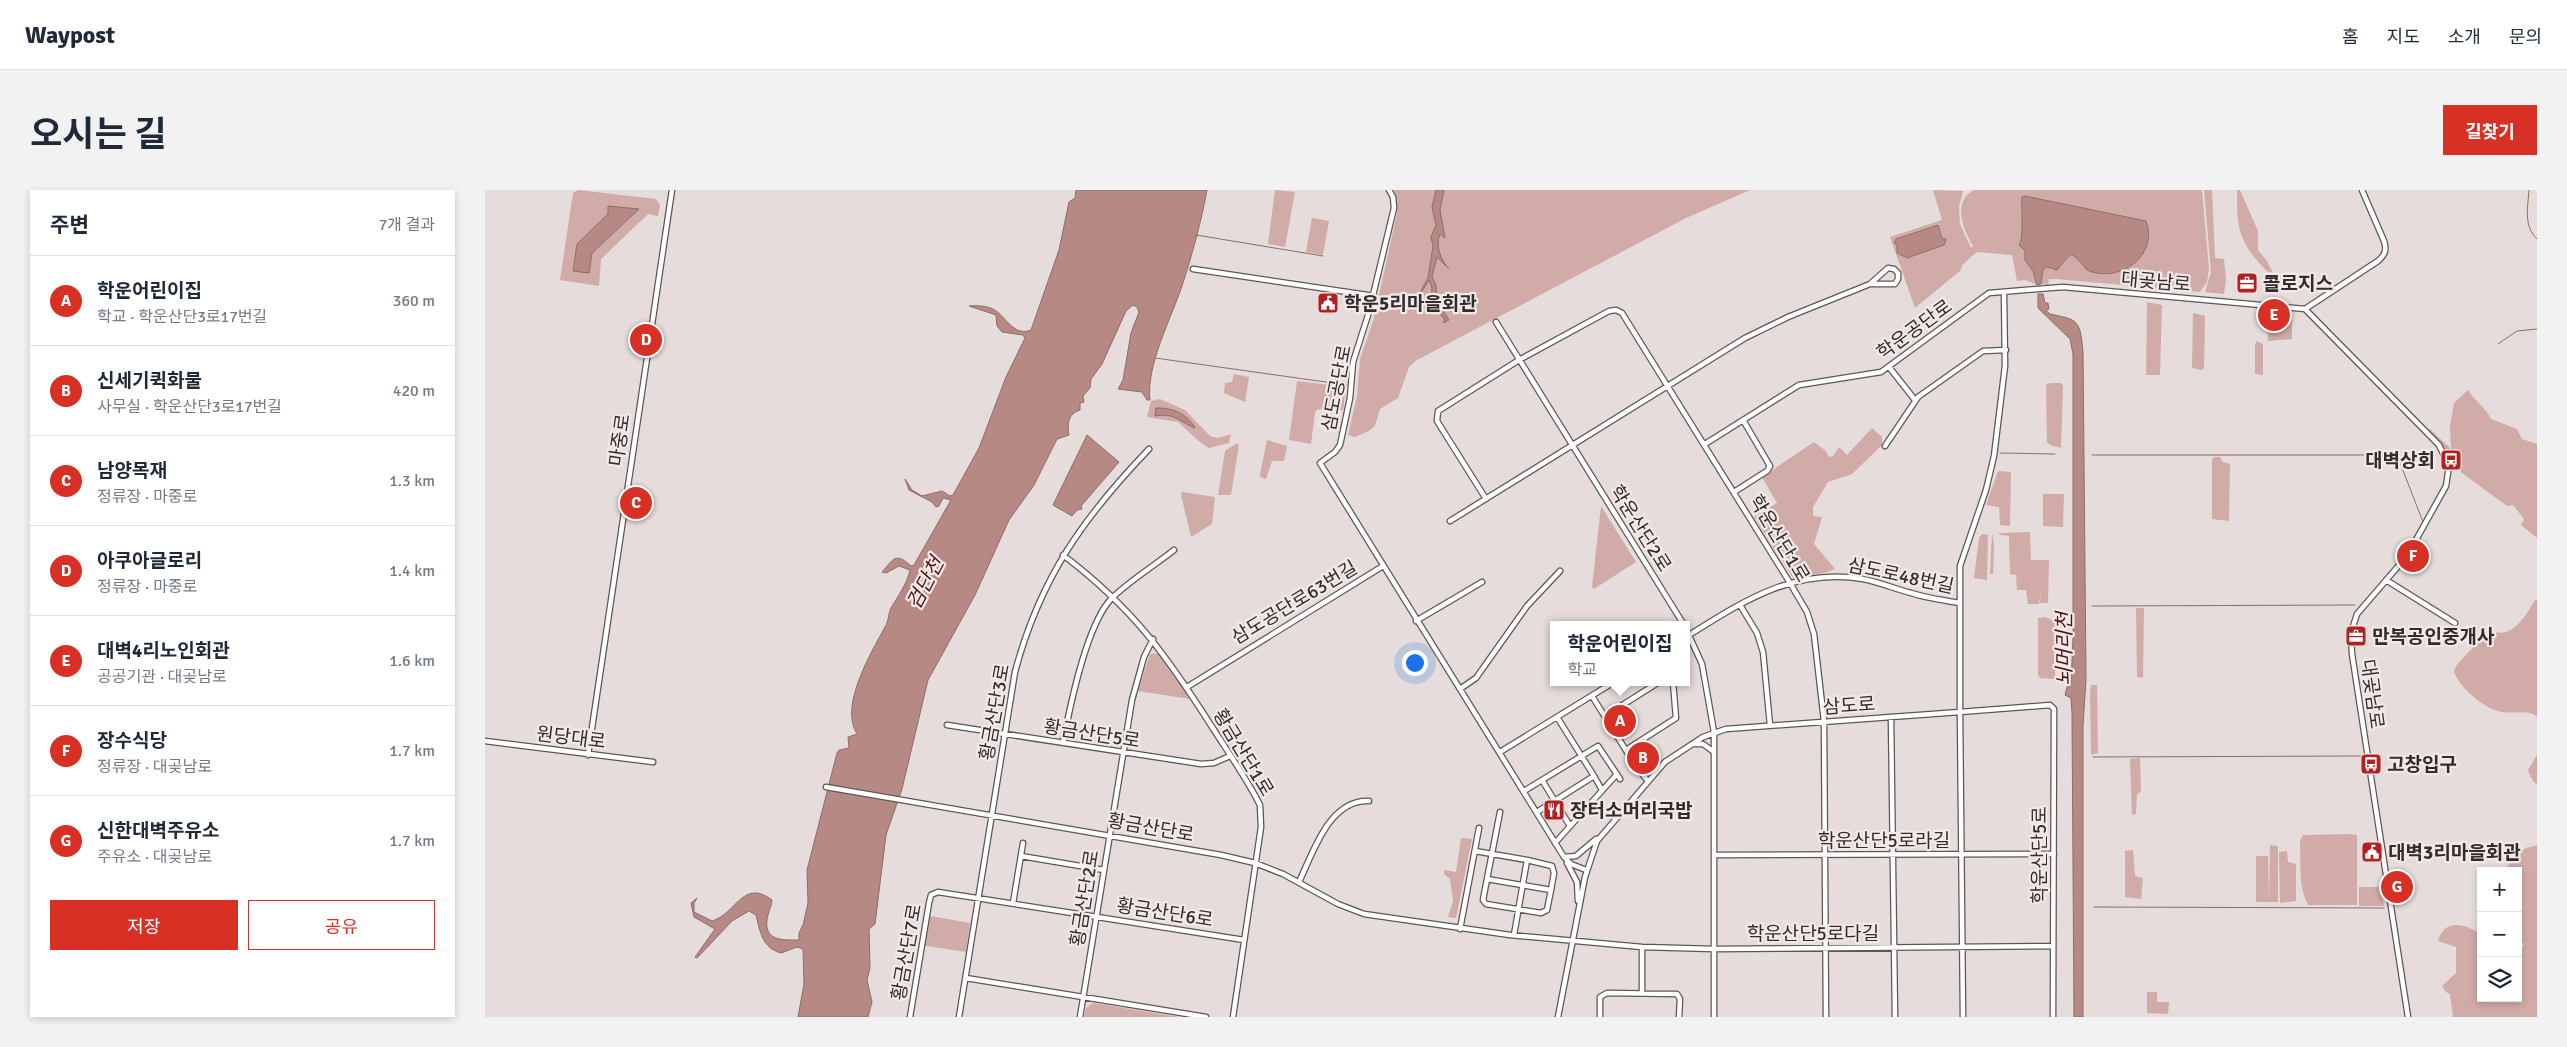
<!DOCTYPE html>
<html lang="ko">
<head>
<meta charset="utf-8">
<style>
  :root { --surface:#fff; --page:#f2f2f3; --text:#1f2937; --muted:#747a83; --line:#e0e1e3; --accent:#d93025 }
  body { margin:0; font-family:Signika,"Noto Sans KR",sans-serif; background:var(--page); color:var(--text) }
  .controls { position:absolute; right:15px; bottom:15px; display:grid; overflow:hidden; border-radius:0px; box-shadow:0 2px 8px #0003 }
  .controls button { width:45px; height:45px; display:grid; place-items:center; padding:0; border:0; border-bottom:1px solid var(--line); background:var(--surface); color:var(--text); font:25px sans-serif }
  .you { position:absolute; left:929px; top:472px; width:18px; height:18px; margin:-12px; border:4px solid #fff; border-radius:50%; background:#1a73e8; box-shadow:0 0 0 8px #1a73e833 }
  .badge { display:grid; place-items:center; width:32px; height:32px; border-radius:50%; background:var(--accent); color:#fff; font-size:16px; font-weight:700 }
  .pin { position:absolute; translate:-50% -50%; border:2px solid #fff; box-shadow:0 1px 5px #0006 }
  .popup { position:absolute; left:1065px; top:431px; width:140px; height:65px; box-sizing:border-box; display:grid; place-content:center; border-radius:0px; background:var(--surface); filter:drop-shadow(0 1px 4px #0005); font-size:16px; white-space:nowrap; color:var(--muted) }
  .popup b { font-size:19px; color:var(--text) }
  .popup::after { content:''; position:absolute; left:50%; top:100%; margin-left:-10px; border:10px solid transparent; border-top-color:var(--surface) }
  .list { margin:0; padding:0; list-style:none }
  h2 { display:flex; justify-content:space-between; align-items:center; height:65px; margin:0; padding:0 20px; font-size:21px }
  h2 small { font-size:16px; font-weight:400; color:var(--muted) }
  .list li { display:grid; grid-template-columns:32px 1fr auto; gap:15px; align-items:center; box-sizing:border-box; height:90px; padding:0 20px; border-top:1px solid var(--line) }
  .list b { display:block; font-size:19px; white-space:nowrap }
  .list p { margin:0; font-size:16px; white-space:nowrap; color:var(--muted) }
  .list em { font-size:16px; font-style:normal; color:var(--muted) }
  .actions { display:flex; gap:10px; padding:15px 20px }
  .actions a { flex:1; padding:11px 0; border:1px solid var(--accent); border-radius:0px; text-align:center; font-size:18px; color:var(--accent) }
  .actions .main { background:var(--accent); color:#fff }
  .icon { flex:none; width:28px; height:28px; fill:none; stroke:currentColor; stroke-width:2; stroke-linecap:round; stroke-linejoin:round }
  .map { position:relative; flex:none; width:2052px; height:827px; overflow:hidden; border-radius:0px }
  header { display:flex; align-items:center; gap:30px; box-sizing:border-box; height:70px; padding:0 25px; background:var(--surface); border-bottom:1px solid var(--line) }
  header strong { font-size:24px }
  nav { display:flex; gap:28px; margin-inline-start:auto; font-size:18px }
  .intro { display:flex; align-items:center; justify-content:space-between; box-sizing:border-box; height:120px; padding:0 30px }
  h1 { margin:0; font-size:35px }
  .button { padding:12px 22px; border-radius:0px; background:var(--accent); color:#fff; font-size:18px; font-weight:700 }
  main { display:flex; gap:30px; padding:0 30px }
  aside { flex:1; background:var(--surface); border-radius:0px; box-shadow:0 2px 8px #0003 }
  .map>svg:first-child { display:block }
  .green { fill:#d0aba7; fill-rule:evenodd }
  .water { fill:#b68984; stroke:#8e6d6a }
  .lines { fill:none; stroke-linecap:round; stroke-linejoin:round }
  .stream { stroke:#8e6d6a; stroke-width:1 }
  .minor-casing { stroke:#5e5655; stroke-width:7 }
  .minor { stroke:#fff; stroke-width:4.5 }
  .labels { text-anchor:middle; stroke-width:4.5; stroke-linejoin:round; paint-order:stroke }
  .street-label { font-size:19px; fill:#302d2c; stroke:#f3e9e8 }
  .poi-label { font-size:19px; font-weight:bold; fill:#302d2c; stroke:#f3e9e8; text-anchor:start }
  .water-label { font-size:20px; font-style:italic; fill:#4d1412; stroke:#f3e9e8 }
</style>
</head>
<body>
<header>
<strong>Waypost</strong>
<nav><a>홈</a><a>지도</a><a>소개</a><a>문의</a></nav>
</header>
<div class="intro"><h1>오시는 길</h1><a class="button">길찾기</a></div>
<main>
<aside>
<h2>주변<small>7개 결과</small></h2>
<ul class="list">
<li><span class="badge">A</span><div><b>학운어린이집</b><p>학교 · 학운산단3로17번길</p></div><em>360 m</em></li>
<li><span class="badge">B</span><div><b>신세기퀵화물</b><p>사무실 · 학운산단3로17번길</p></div><em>420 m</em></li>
<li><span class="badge">C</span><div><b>남양목재</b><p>정류장 · 마중로</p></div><em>1.3 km</em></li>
<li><span class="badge">D</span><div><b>아쿠아글로리</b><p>정류장 · 마중로</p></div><em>1.4 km</em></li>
<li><span class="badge">E</span><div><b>대벽4리노인회관</b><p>공공기관 · 대곶남로</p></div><em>1.6 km</em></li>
<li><span class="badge">F</span><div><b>장수식당</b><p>정류장 · 대곶남로</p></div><em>1.7 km</em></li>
<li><span class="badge">G</span><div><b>신한대벽주유소</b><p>주유소 · 대곶남로</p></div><em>1.7 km</em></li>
</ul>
<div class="actions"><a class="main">저장</a><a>공유</a></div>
</aside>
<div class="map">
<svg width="2052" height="827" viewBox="0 0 2052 827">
  <rect width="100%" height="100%" fill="#e5dcdb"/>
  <!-- green -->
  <path class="green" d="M93,0L171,9L175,15L173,26L163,24L116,69L114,96L75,90L88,3Z
    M790,0L810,2L800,57L783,54Z
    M909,0H1265L1201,28L932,170L924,177L913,208L895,219C889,239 892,238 870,247L863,245L872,206L875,169L889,128L912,23V12Z
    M1448,0L1478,1L1474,17L1475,34L1486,58L1488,56C1478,40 1467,11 1489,0H1717L1724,79L1722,92L1715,102L1571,89H1564L1563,95L1556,94L1558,79L1562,77L1567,80L1587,65L1593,67L1597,72L1636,82C1655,70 1671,52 1657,30L1540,6L1536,21L1538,49L1535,57L1540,61V70L1548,81L1552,95L1541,90L1532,91L1527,65L1492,62L1477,75L1476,80L1430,118L1405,47L1457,30ZM1453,35L1458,48L1461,49L1458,55L1422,68L1412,63L1413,48Z
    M1719,0H1727L1730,68L1739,69L1741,89L1739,104L1720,102L1726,82Z
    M1752,0H1755L1773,41V60L1782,71L1788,83C1782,83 1780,79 1776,75C1752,49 1752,33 1752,0Z
    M827,28L844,31L838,65L821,62Z
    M1662,112L1677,115L1675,185H1661Z
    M1794,120L1807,122V149L1783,151L1782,133L1793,131Z
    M1708,123L1720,126L1719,178L1717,180L1707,178Z
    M1772,151L1778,154V185L1770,184V154Z
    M749,184L764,187L760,212L739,203L740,193L747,192Z
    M812,191L861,197L858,220L833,219L830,222L826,254L804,250Z
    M1565,193H1576L1578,196L1576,258L1565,255L1562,252L1561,195Z
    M1983,200C1990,211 2001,218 2006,229L2032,239L2037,249L2052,254V348L2036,335L2039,329L2028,315L2022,316L1977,283L1944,241L1945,239L1966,259L1965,236L1969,213Z
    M675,209L700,220L725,246L733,248L746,244L744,253L724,258L716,253L693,232L662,227L666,211Z
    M1387,238L1397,247V255L1367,284L1343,292L1328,317V326L1337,327L1329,354L1350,379L1339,383L1308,388L1269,327L1292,313L1277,287L1329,252L1341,261L1344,267L1348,266L1354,257L1362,265Z
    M782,250L802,256L799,271H787L781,289L775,287V284Z
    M752,253L754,255L746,305H733L740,261Z
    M1729,267H1735L1738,272L1745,274L1744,331L1727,329V270Z
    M1513,281L1526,282L1525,336L1515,335L1514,317L1501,315Z
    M697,302L730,307L727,334L706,347L696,305Z
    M1558,304H1579L1578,337L1558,336Z
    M1116,316L1151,372L1109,399L1107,397Z
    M1545,342L1546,370H1564L1563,413H1555L1556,401L1554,414H1543L1541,400H1532L1531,385L1525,384L1524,346L1516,345L1513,343Z
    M1507,343L1509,354L1508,384H1505Z
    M1497,344L1503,345L1502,390L1489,388L1494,348Z
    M2050,410H2052V527C2045,519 2028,524 2017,522C1999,519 1976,499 1969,482L1971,476C1979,467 1996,447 2006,443C2011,441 2016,444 2021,442C2034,438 2044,420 2050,410Z
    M1651,418H1659L1658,488L1652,487Z
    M1561,427L1570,432V487L1568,489L1555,488L1553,485V428Z
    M675,463L705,509L653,501L665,464Z
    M1612,495L1613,563L1606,565L1605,503L1606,495Z
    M2052,565V594C2049,594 2044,584 2043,580Z
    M1655,568L1656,602L1652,604L1651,624L1647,625L1645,569Z
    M1865,644L1872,645V715H1823C1813,695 1816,674 1815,651L1818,645Z
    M976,648L987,649L971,728L963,727L968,711L965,689L959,684V680L971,682Z
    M1785,655L1793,656V712H1771V666H1783L1784,711Z
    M2052,655V827H1968L1965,804L1961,802L1957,796L1971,783V757L1953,751C1960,728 1979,734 1996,744V808H2033V764L2039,754L2033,749V681H2018L2039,659Z
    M1648,660L1650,686L1658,688L1656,709L1640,707V661Z
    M1802,661L1803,672L1811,674V711L1795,713L1794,662Z
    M1874,697H1896L1899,716H1874Z
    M440,725L485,733L481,762L435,755Z
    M1662,802H1672V812H1684L1683,824L1662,823Z
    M608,813L694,827H599L601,818Z"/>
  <!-- water -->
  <path class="water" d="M591,0H722C716,33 707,65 697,96C686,129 661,175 665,210H662L657,202L633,199L638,190L646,143L654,122L652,117L648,115L641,121L617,174L606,189L605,198L598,206L599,212L595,213V220C583,224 582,234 584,245L572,249L549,295L524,330L490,405L443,490L417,599L401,645L390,734L384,739L385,778L382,790L387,812L383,827H313L319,794L318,759L312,757L296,763C277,758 275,741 271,725L264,721L247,731L212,768L210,767L230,739L209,727L206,713L212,708L209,713V722L227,731C251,724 258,688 287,710C287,715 284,720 283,725C276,752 299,750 314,750V743L318,735L323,713L322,680L352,563L354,560L364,558L363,547L372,544C354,516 386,463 400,437C404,431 403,424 406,418C413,406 422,394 425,380L414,376L401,383L397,382C408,370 410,361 426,376L429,375L466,310L458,308L454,316L451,317L447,312L424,300L420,289L427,300L437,306L457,301L465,306L468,305L494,258L521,187L540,148L538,145L517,142L512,136L511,125L484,116C490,115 502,116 508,119C521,126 528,147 546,140L574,60L584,12L590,8Z
    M951,0H959L955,20L960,48L955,44C950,55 956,71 964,79L952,67L947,87L951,95L952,111L964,130L958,133L960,130L946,112L947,98L944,90L927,117L943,88L948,56L946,47L951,35L947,17Z
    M1540,6L1661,31C1674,66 1634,94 1602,80C1585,60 1588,61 1572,80L1562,77L1558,79L1556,94L1552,95L1548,81L1540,70V61L1534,55C1539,48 1536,20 1537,7Z
    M123,16L154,19L107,63L104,83L88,81L92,54L123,24Z
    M1453,35L1457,48L1461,49L1459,55L1422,68L1412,63V55L1409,53L1411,49Z
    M1553,104H1558L1560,113H1563L1564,119L1561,120L1565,124C1594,130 1595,130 1598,162L1601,489L1598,536V827H1589L1587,523L1586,508L1580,505L1582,497L1586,495L1588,448V164L1585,149L1553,118Z
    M671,218C686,217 703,224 710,238C696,233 690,222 670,226Z
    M602,245L634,272L596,316L597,319L592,320L587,326L568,315Z"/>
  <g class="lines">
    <!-- stream -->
    <path class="stream" d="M2044,0C2043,17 2038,36 2052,49
      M711,45L838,66
      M2013,154L2032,141L2052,139
      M670,168L862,195
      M1515,263L1570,264
      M1607,265H1912L1938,332
      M1607,416L1870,415
      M1608,567L1876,566
      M1609,717L1899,718"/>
    <!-- minor casing -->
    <g class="minor-casing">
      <path id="minor" d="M904,0L908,7L909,18L884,122L868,172L865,208L855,255L850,262L835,273L1079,667L1086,674L1101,680
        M1403,78L1409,79L1413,83V89L1410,94H1385Z
        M708,79L889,106
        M1820,119L1893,71C1900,65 1902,60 1899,51L1877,0
        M1011,132L1199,435
        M1404,177L1430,210
        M1220,254L1314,195L1396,182L1504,103L1578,97L1820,119L1954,255L1964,276L1961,296L1922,366L1872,424L1866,443L1867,464L1923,827
        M1400,256L1433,207L1498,161L1521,160
        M1249,302L1282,281L1285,276L1258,230
        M1001,309L952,231L953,221L1034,170L1124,121L1131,120L1137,123L1305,393L1322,422L1329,444L1339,531L1341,827
        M965,331L1260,148L1303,127L1385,94
        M578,365C649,419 682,466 729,540C745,565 762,589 775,615L776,637L748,827
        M1901,390L1970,433
        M1255,415L1272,443L1278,462L1285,535
        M931,431L997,392
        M1201,439L1217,474L1229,542V827
        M1201,447C1257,412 1309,377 1378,389C1394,392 1410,399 1426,403C1441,408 1458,410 1474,413
        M702,497L898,376
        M975,499L991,488L1042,416L1075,381
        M1107,506L1152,578L1163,591
        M1120,526L1174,492
        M1406,527L1410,827
        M462,535L716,574L729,573L745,566
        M0,551L168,572
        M578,553C585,516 601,436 626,409C644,391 669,376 689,360
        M1207,554H1218L1229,562
        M1141,560L1191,528L1188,492
        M1015,562L1129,492
        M103,565L187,0
        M1109,586L1117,600
        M1057,590L1085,636
        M341,597L736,665L770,673L798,684L853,714L879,724L1025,745L1157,757L1229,759L1568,756
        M1039,601L1113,556L1135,589
        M1052,622L1109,586L1072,527
        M1070,653L1132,584
        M990,661L1042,670L1029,745
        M1230,665L1569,664
        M536,666L619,680
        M1079,667L1091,666L1111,649
        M1042,670L1067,676L1069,683L1066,700
        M1082,673L1092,692L1093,711
        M1002,689L1066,700L1062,720L1056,723L1001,714L998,710Z
        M1002,689L1015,622
        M814,692C828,663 844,609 884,611
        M528,713L538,653
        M975,739L994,638
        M481,788L721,827
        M1157,803V757
        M425,827L444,713L446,705L453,702L759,750
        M474,827L530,482C555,388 598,328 664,259
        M595,827L647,510L659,467L668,449
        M1073,827L1100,687L1112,651L1180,572L1218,547L1241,539L1475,522V376L1501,300L1509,266L1520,176L1519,102
        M1115,827V807L1122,803L1192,804L1195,809L1194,827
        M1478,827L1475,522L1565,515L1569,519L1568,827"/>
    </g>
    <!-- minor -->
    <use href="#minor" class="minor"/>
  </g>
  <!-- icons -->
  <defs>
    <g id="office-square" transform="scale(1.125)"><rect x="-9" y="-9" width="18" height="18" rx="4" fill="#b12023" stroke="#f3e9e8"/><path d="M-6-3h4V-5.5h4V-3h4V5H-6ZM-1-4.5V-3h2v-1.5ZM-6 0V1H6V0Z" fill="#fff"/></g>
    <g id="civic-square" transform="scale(1.125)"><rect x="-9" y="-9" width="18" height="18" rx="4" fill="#b12023" stroke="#f3e9e8"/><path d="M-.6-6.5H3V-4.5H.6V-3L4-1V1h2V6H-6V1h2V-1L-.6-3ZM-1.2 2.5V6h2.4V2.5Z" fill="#fff"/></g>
    <g id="bus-square" transform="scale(1.125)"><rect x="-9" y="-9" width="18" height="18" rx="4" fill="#b12023" stroke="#f3e9e8"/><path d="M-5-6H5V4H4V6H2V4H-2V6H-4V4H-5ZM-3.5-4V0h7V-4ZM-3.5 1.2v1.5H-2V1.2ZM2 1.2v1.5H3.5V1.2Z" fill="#fff"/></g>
    <g id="restaurant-square" transform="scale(1.125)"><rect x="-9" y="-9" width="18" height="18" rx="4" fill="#b12023" stroke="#f3e9e8"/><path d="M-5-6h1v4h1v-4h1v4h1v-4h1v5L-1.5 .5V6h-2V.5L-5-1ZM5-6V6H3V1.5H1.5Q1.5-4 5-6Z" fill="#fff"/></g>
  </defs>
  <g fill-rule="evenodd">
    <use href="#office-square" x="1762" y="93"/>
    <use href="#civic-square" x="843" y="113"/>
    <use href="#bus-square" x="1966" y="270"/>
    <use href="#office-square" x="1871" y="446"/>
    <use href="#bus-square" x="1886" y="574"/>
    <use href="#restaurant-square" x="1069" y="620"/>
    <use href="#civic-square" x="1887" y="662"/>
  </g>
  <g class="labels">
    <!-- street labels -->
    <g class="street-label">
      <text transform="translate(1671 91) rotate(5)" y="7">대곶남로</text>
      <text transform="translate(1429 139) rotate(-36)" y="7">학운공단로</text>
      <text transform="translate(851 198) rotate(-79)" y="7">삼도공단로</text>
      <text transform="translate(134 250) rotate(-82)" y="7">마중로</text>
      <text transform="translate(1156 338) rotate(58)" y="7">학운산단2로</text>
      <text transform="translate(1295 348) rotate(59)" y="7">학운산단1로</text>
      <text transform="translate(1416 385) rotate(12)" y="7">삼도로48번길</text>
      <text transform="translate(809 412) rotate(-31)" y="7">삼도공단로63번길</text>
      <text transform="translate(1888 504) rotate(82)" y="7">대곶남로</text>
      <text transform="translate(1364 515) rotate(-4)" y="7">삼도로</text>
      <text transform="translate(509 522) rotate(-80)" y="7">황금산단3로</text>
      <text transform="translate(607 543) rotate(9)" y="7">황금산단5로</text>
      <text transform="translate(86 547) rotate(7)" y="7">원당대로</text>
      <text transform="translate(759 562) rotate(59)" y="7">황금산단1로</text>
      <text transform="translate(666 637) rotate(10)" y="7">황금산단로</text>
      <text x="1399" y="657">학운산단5로라길</text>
      <text transform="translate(1554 665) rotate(-90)" y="7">학운산단5로</text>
      <text transform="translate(599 708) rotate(-81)" y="7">황금산단2로</text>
      <text transform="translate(680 722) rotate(9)" y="7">황금산단6로</text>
      <text x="1328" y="750">학운산단5로다길</text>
      <text transform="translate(421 762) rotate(-80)" y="7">황금산단7로</text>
    </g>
    <!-- poi labels -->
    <g class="poi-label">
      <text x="1778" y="100">콜로지스</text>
      <text x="859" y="120">학운5리마을회관</text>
      <text x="1950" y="277" text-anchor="end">대벽상회</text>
      <text x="1887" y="453">만복공인중개사</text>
      <text x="1902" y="581">고창입구</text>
      <text x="1085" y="627">장터소머리국밥</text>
      <text x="1903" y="669">대벽3리마을회관</text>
    </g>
    <!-- water labels -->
    <g class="water-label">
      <text transform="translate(440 393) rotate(-62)" y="7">검단천</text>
      <text transform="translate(1579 459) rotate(-90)" y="7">뇌머리천</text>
    </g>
  </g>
</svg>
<div class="controls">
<button>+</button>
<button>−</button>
<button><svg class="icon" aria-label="layers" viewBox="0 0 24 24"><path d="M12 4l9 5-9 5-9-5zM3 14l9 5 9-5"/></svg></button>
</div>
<div class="you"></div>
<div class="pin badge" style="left:1135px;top:531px">A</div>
<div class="popup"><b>학운어린이집</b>학교</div>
<div class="pin badge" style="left:1158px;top:568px">B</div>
<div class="pin badge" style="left:151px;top:313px">C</div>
<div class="pin badge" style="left:161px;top:150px">D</div>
<div class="pin badge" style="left:1789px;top:125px">E</div>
<div class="pin badge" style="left:1928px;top:366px">F</div>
<div class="pin badge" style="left:1912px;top:697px">G</div>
</div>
</main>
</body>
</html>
